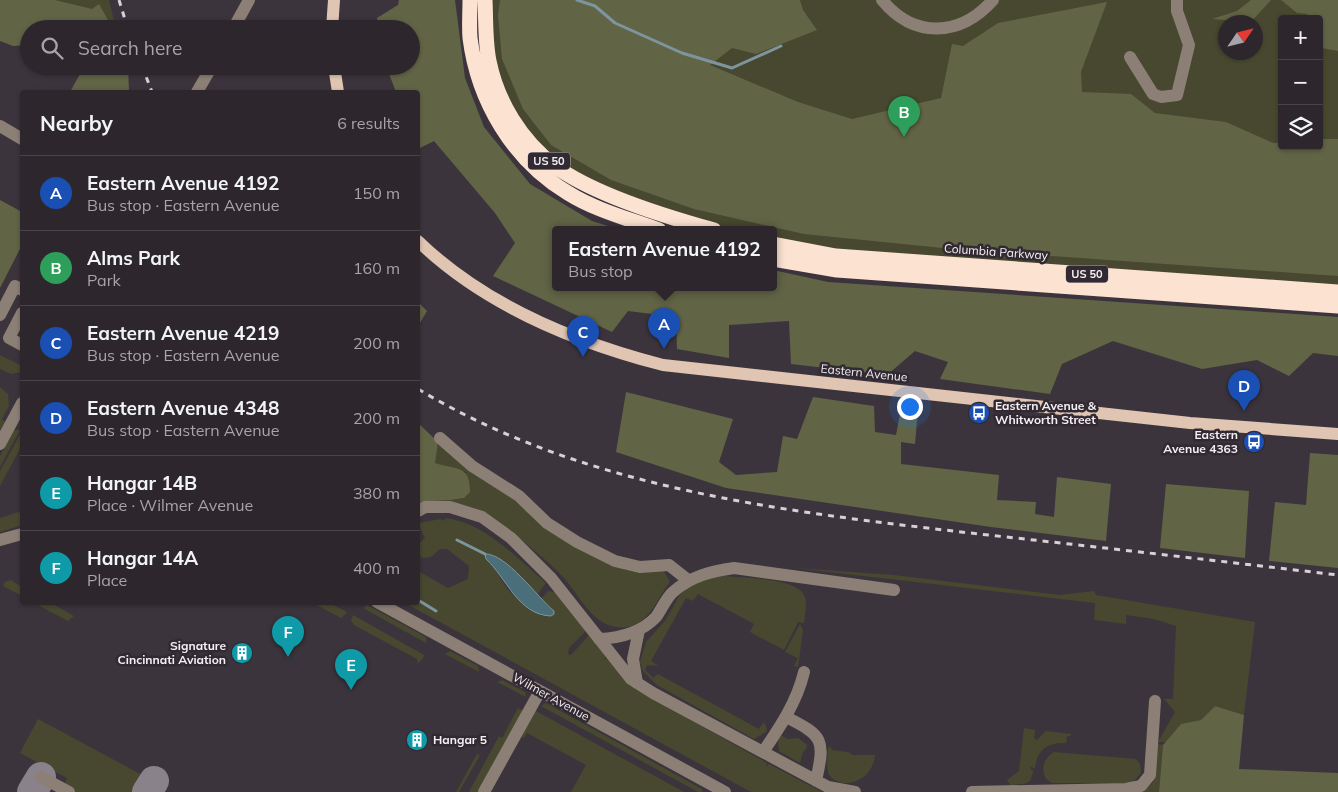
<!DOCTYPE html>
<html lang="en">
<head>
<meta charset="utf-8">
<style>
  :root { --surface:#2d272d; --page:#393339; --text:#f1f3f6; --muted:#a7a5aa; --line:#484449; --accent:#b9abf7 }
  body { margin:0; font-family:Mulish,sans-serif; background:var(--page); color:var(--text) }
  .controls { position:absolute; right:15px; top:15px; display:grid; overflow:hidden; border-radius:5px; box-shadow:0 1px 4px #0004 }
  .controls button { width:45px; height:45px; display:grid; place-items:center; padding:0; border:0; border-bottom:1px solid var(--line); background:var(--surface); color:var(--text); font:25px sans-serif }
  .compass { position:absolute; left:1218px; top:15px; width:45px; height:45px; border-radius:50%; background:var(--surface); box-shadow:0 1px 4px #0004; rotate:55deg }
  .you { position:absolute; left:909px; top:406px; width:18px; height:18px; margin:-12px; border:4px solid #fff; border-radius:50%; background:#1a73e8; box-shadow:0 0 0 8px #1a73e833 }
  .badge { display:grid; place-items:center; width:32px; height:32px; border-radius:50%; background:var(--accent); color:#fff; font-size:16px; font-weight:700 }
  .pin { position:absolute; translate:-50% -41px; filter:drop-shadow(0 1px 2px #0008) }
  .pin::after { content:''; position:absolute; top:26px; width:18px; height:15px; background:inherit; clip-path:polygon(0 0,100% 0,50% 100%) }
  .popup { position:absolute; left:552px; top:226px; width:225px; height:65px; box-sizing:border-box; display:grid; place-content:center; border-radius:5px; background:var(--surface); filter:drop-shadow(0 1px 4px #0005); font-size:16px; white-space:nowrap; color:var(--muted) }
  .popup b { font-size:19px; color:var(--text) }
  .popup::after { content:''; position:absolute; left:50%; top:100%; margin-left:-10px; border:10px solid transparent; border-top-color:var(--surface) }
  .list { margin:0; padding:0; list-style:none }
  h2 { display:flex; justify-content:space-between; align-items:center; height:65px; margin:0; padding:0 20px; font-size:21px }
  h2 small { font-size:16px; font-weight:400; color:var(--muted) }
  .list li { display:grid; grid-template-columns:32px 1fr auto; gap:15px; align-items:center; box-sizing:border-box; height:75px; padding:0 20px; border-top:1px solid var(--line) }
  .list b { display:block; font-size:19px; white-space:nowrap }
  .list p { margin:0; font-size:16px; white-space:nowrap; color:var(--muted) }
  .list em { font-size:16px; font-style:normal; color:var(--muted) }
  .icon { flex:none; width:28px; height:28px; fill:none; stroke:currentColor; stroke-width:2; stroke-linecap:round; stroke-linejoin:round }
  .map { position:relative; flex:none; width:1338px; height:792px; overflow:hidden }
  .search { position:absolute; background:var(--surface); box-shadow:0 1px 4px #0004; left:20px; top:20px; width:400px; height:55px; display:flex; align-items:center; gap:12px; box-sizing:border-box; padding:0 18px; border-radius:28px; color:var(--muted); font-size:19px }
  .panel { position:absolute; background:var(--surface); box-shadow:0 1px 4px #0004; left:20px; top:90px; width:400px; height:515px; border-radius:5px }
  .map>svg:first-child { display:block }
  .green { fill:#47482f; fill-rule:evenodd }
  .forest { fill:#626446 }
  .water { fill:#4a6f7b; stroke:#7d959f }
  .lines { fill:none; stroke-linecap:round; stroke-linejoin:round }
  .stream { stroke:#7d959f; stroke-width:3 }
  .taxiway { stroke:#8a828a; stroke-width:30 }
  .minor { stroke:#8c7f76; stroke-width:12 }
  .major { stroke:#e0c5b3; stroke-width:12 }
  .highway { stroke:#fce2d1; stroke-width:15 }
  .rail { stroke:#d7d1d7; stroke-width:3; stroke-dasharray:6 6; stroke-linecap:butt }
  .labels { text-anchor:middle; stroke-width:5; stroke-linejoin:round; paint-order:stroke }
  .shield { fill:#322a32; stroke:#bab4ba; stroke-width:1 }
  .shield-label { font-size:11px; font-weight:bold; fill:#f4eff4 }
  .street-label { font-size:12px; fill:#f4eff4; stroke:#322a32 }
  .poi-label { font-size:12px; font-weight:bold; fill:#f4eff4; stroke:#322a32; text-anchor:start }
</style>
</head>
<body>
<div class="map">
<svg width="1338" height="792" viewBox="0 0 1338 792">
  <rect width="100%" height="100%" fill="#3c343c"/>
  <!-- green -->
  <path class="green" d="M0,0H109L116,29H50Z
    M485,0H1338V292L773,244V230H714L555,166L496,86ZM1282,19H1319V146H1282ZM1226,22H1256V52H1226Z
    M0,355L22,366V372L11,374L0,369Z
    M0,387L8,394L9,406L2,419L5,422L0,431Z
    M14,430H20L0,467V456Z
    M22,431V445L0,486V471Z
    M438,442L576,545L658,568L665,573L670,582C659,595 652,618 634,625C623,630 608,627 598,619C585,609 575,591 564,578C548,560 492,514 470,507C453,501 435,504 418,506V502L421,501L451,500L463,498L466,472L434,463Z
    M22,511V525L0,532V518Z
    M446,518C484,523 514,555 546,583L537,595C522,579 508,565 489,554L486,559L493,566L508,590L542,616L554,611L541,599L548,591L555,592L586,631L569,648L568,654L571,655L589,635L606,656L604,660L607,658L644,694L767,763L766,767L769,764L822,792H751L405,603L418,602V571L448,588L468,579L469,566L447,549H440L431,557L422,558L418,553V541L421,542L425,538L420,528L418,527V523L441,519L443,521Z
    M795,568L894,575L1060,595L1094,591L1096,595L1255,622L1244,715L1215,706L1201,720L1181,725L1166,742H1158L1175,712L1164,699H1173L1176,626L1154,619L1126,615V624L1094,620L1095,603Z
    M725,576C743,578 796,578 804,595C808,603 805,614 804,623L798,622L784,650L750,632L754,624L698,594L693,601L686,598L651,661L659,666L647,665L645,670L653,678L658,674L759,729L764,722L767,729L766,732L754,739L657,685L643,671L640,662L646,642L665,621L679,596L688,587L710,577Z
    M11,580L22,587V596L3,586L5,582Z
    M34,603H51L74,616L68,621Z
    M313,603H330L347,612L341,618Z
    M367,605L426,637V643L363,608Z
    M353,615L424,655H425L418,664L417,659L354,625L351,621Z
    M800,624L803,630L798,667L794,666L798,658L785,652Z
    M450,651L478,666L479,672L445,654Z
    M502,680L525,692L526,697L497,682Z
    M546,703L702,789V792H698L541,706Z
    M518,708L523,711L479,792H469L499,736L502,738Z
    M534,710L684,792H571L586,765L527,733L524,738L519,736Z
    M38,719L142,775L132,792H76L65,783L67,778L20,753Z
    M1024,728L1035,730L1034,738L1037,740L1046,731L1071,734V736H1067L1066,743C1048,742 1036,750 1035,769L1030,766L1032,771L1034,770L1030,781L1024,784L1010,785L1007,780L1019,771Z
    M781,735L787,739L798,738L806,744L807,747L802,754L800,763L779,751L778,741Z
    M1158,744L1163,745L1159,792H1143L1153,782Z
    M830,747L832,750L848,752L853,755H875C873,784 836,792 828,772C826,764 828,755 828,748Z
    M1054,752L1136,759L1140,764L1141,773L1132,783H1052L1046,779C1041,768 1043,759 1054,752Z
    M477,754L480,755L459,792H456Z"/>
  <!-- forest -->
  <path class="forest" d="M0,0H55L92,9L99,4L113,29H29V45L13,46L0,41Z
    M399,0H455L465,78L484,127L530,184L592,221L621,230H555V288H773V270L828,282L1338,317V356L1313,353L1289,376L1257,360L1202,369L1113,341L1062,364L1050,394L940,379L948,362L915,351L887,375L791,364L789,321L729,325V358L677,349L676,317L628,311L612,332L493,276L515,243L495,213L434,141L418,149V92H396L386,66H411V29H379L377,18L398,5Z
    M500,0H800L803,10L817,30L756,54L732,48L710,65L798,102L852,119L941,98L952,44L963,46L998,23L1107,2L1081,72L1082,92L1131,94L1155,113L1226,122L1273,143H1282V146H1319V139H1338V276L952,249L804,234L694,209L611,180L551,145L523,109L502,59L498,16Z
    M1251,0H1271L1251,22L1212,19L1237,11Z
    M1281,0H1338V51L1322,48L1319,19H1312L1307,14L1297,13Z
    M74,66H128L129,91L70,92L81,72Z
    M0,200L22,212V245L0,288Z
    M418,302L427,311L418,326Z
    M626,392L733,419L719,462L736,475L777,472L783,436L797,439L813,397L874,406L875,432L896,435L901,408L918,410L915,444L901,442V464L999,475L997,500L1036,502L1035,514L1054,517L1057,477L1111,484L1106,541L991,527L726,488L616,452Z
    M418,423L438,442L435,463C458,470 470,465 470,492L464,498L451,500L418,502Z
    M1310,453L1338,455V568L1269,561L1275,502L1306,505Z
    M1166,484L1249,491L1245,558L1160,548Z
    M1215,706L1244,715L1239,769L1338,773V792H1159L1163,745L1181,724L1201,720Z"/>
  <!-- water -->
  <path class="water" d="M485,554C506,553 538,598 554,611V614L551,616C518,615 506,577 486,559Z"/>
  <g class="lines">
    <!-- stream -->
    <path class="stream" d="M577,0L595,6L615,23L682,53L732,68L781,46
      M457,540L485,554
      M418,600L436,611"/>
    <!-- taxiway -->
    <path class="taxiway" d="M32,792L41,777
      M147,792L154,781"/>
    <!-- minor -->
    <path class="minor" d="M882,0C914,39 960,37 993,0
      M233,29L249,0
      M1130,57L1153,94L1161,97L1177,95L1189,45L1177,11V0
      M197,92L212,66
      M0,126L22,139
      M22,313L9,338L22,345
      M0,315L15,286L22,290
      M440,438L472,466L519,496L547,523L577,542L615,561L640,567L669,565L688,580
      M0,444L22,403
      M418,511L425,507H450L482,517L511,538L551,578L631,679L653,693L828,787L855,792
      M0,540L22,534
      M377,602L725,792
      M599,639C619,638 641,633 656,617C662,609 666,598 673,592C691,576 712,571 734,568L894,590
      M637,683L633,659L639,630
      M786,717C824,736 825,740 816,781
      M763,752C780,727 797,702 804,672
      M41,777L69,792
      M484,792L540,691
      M972,792L1126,789L1141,786L1150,775L1155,701"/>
    <!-- major -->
    <path class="major" d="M332,29L334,0
      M334,66L338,92
      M418,241C484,305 574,342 663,365L1190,423L1338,434"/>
    <!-- highway -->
    <path class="highway" d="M470,0C470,12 469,26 470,38C478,101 513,160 568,193C595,210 629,219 659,230
      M485,0C486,20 485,41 489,61C497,101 521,141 555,166C594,195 667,217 714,230
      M773,244L836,256L1338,292
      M773,259L837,270L1338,306"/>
    <!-- rail -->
    <path class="rail" d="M119,0L128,29
      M142,66L152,92
      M418,389C586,490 788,512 979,534C1099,547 1218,561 1338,575"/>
  </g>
  <!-- icons -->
  <defs>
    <g id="bus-disc" transform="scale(1.125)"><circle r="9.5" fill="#1a4fb4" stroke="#322a32"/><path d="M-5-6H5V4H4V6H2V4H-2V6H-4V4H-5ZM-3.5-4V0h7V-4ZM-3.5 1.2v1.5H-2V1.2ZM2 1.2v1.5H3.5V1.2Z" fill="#fff"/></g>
    <g id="building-disc" transform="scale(1.125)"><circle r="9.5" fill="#0f9aa8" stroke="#322a32"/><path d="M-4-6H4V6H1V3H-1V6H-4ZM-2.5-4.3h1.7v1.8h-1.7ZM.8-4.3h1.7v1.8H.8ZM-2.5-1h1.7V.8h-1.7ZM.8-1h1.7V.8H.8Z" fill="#fff"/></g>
  </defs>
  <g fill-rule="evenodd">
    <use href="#bus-disc" x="979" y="413"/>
    <use href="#bus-disc" x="1254" y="442"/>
    <use href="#building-disc" x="242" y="653"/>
    <use href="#building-disc" x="417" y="740"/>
  </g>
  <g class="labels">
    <!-- shield labels -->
    <g class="shield">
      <rect x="528" y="152.5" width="42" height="17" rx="4"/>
      <rect x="1066" y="265.5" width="42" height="17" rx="4"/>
    </g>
    <g class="shield-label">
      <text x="549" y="165">US 50</text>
      <text x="1087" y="278">US 50</text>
    </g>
    <!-- street labels -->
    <g class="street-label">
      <text transform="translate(996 252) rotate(4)" y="4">Columbia Parkway</text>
      <text transform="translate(864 373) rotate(6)" y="4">Eastern Avenue</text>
      <text transform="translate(551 697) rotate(29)" y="4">Wilmer Avenue</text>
    </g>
    <!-- poi labels -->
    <g class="poi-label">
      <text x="995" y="410">Eastern Avenue &amp;<tspan x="995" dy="14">Whitworth Street</tspan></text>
      <text x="1238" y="439" text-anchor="end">Eastern<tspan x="1238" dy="14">Avenue 4363</tspan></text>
      <text x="226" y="650" text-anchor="end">Signature<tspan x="226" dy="14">Cincinnati Aviation</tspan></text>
      <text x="433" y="744">Hangar 5</text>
    </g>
  </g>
</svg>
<div class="controls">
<button>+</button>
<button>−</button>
<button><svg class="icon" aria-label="layers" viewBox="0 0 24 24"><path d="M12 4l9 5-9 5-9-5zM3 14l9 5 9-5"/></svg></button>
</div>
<svg class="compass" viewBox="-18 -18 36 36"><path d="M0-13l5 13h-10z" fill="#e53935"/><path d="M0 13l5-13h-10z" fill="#a7a5aa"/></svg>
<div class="you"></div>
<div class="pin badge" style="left:664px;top:349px;background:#1a4fb4">A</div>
<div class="popup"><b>Eastern Avenue 4192</b>Bus stop</div>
<div class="pin badge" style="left:904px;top:137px;background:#2e9e5b">B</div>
<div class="pin badge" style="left:583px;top:357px;background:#1a4fb4">C</div>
<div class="pin badge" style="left:1244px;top:411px;background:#1a4fb4">D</div>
<div class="pin badge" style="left:351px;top:690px;background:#0f9aa8">E</div>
<div class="pin badge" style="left:288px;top:657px;background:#0f9aa8">F</div>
<div class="search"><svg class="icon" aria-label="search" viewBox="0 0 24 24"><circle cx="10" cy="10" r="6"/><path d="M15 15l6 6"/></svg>Search here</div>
<section class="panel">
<h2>Nearby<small>6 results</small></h2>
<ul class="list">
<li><span class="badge" style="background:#1a4fb4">A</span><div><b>Eastern Avenue 4192</b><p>Bus stop · Eastern Avenue</p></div><em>150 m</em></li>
<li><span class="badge" style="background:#2e9e5b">B</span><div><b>Alms Park</b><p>Park</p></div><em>160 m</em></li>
<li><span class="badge" style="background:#1a4fb4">C</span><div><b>Eastern Avenue 4219</b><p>Bus stop · Eastern Avenue</p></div><em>200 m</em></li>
<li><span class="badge" style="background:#1a4fb4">D</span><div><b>Eastern Avenue 4348</b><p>Bus stop · Eastern Avenue</p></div><em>200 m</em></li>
<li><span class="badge" style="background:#0f9aa8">E</span><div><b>Hangar 14B</b><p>Place · Wilmer Avenue</p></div><em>380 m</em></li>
<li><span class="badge" style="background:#0f9aa8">F</span><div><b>Hangar 14A</b><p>Place</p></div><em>400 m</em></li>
</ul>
</section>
</div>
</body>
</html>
